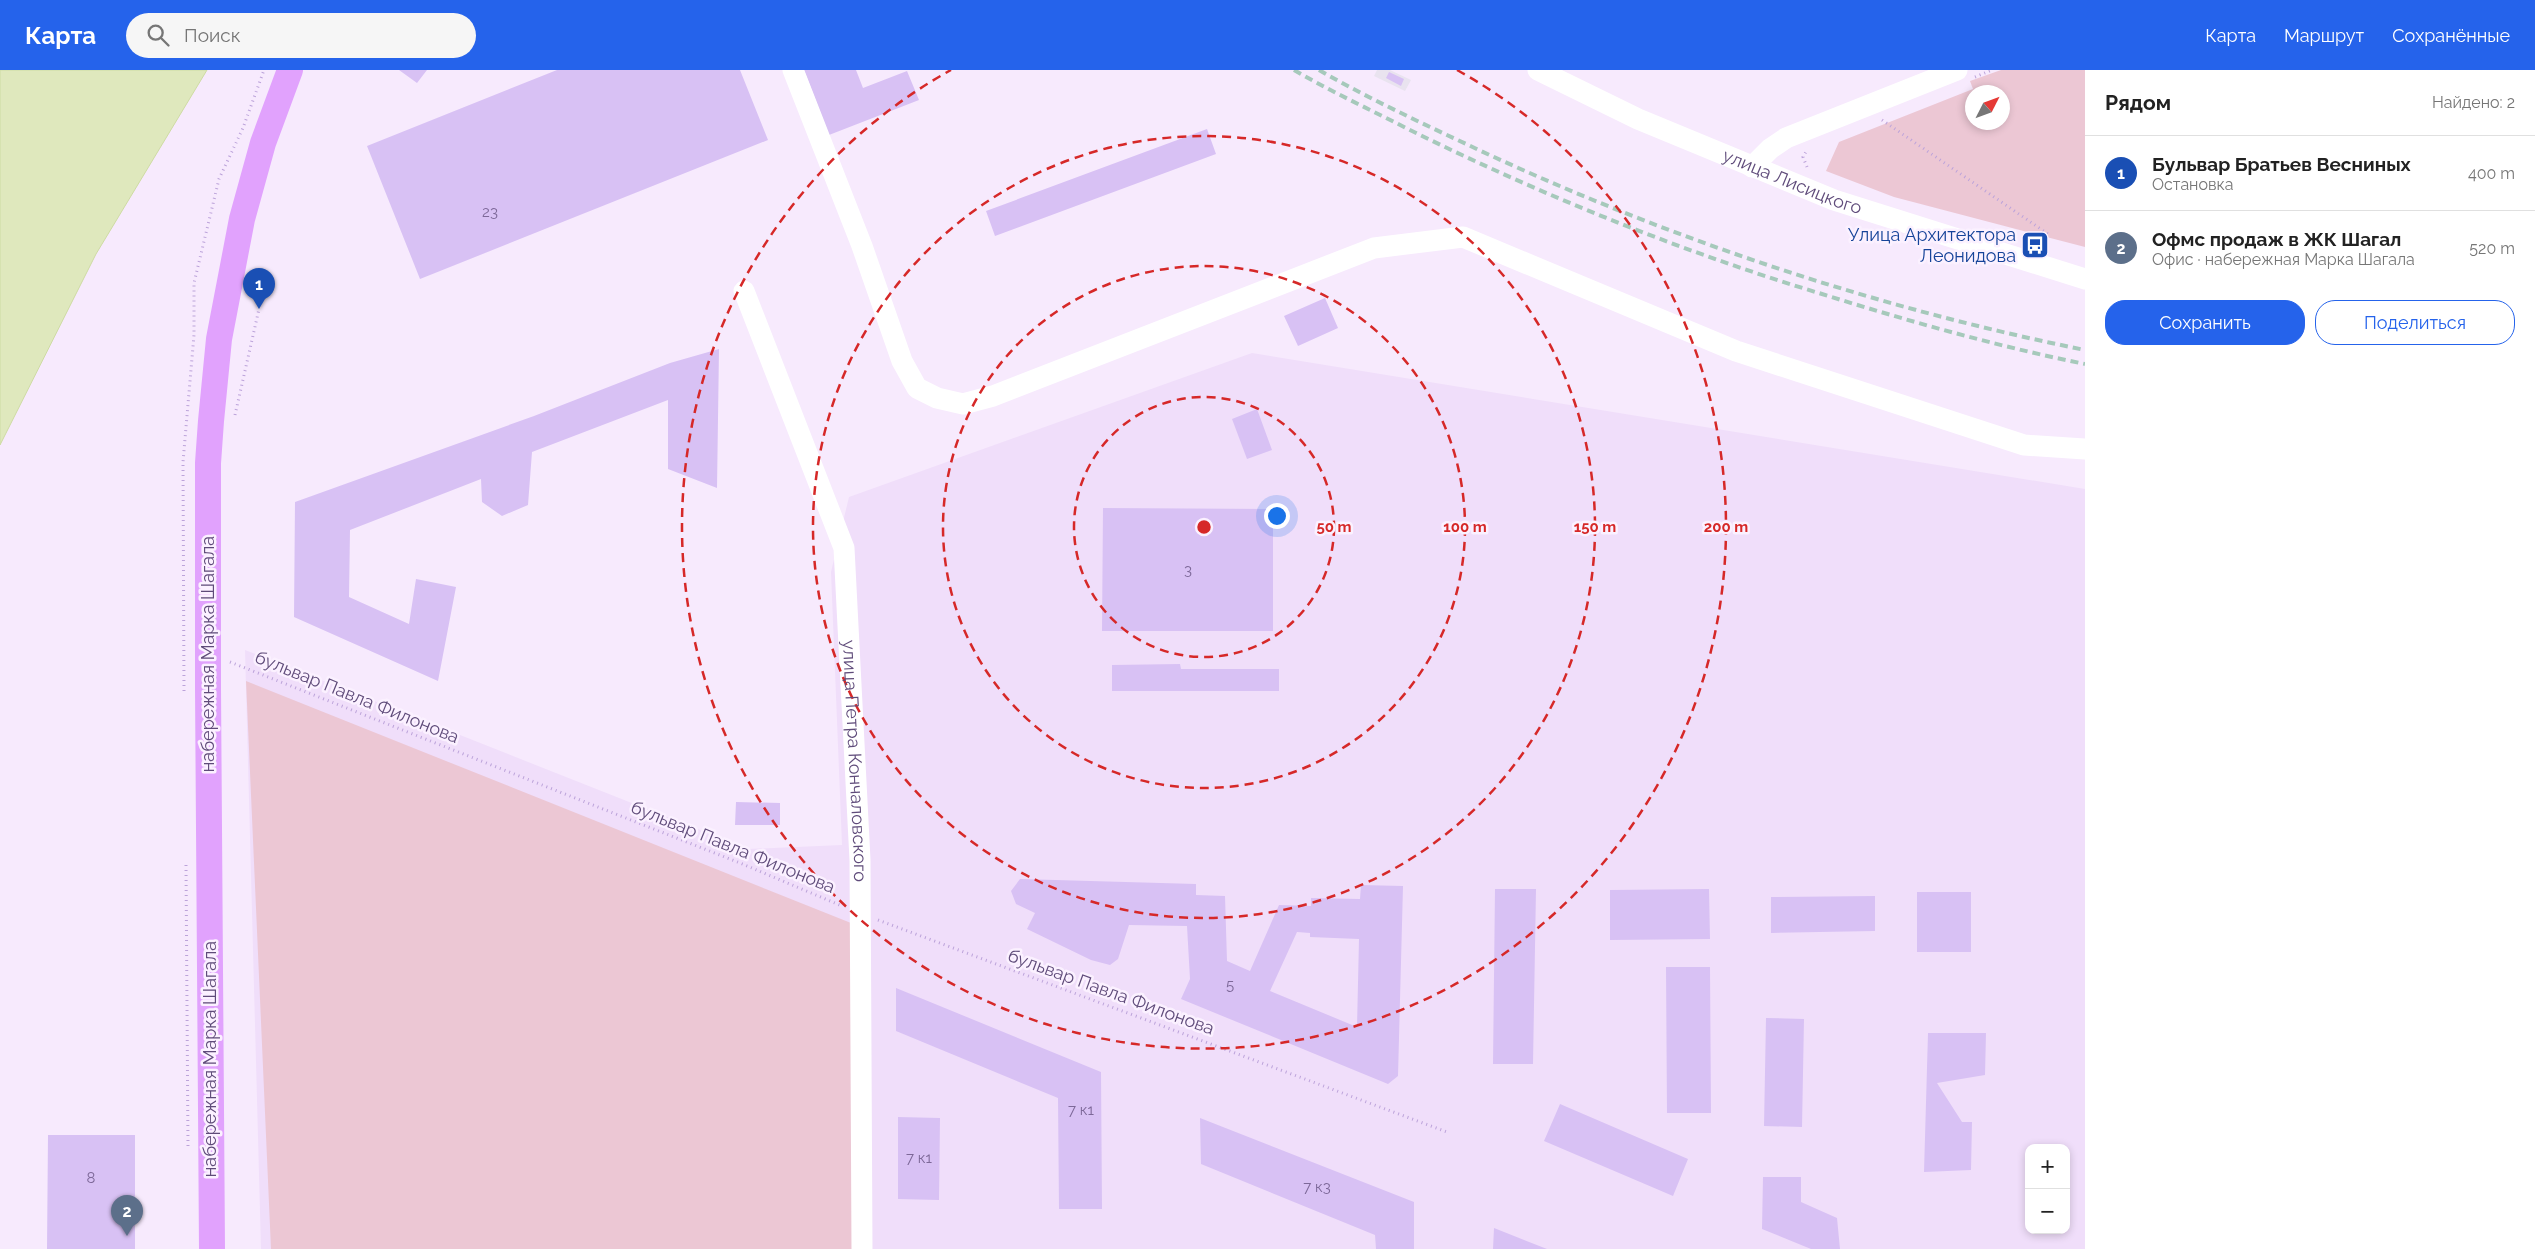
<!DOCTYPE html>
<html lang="ru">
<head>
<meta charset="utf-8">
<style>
  :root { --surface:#fff; --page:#f6f6f6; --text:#222; --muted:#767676; --line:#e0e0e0; --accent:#2563eb }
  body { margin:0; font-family:Raleway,sans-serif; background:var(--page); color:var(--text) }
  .controls { position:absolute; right:15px; bottom:15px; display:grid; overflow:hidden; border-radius:10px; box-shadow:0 2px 8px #0003 }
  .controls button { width:45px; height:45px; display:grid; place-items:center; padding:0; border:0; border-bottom:1px solid var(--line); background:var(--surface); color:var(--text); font:25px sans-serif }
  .compass { position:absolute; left:1965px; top:15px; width:45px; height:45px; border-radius:50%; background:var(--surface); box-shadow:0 2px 8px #0003; rotate:48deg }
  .you { position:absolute; left:1276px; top:445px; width:18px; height:18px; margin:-12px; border:4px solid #fff; border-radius:50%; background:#1a73e8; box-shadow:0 0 0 8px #1a73e833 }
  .badge { display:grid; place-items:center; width:32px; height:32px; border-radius:50%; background:var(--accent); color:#fff; font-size:16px; font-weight:700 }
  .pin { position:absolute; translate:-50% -41px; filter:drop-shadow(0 1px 2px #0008) }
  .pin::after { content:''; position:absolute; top:26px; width:18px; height:15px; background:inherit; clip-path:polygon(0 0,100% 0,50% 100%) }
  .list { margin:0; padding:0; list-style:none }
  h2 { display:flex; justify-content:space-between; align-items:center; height:65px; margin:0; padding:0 20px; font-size:21px }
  h2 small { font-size:16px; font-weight:400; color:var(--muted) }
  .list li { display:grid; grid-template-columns:32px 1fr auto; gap:15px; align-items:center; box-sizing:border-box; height:75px; padding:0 20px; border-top:1px solid var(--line) }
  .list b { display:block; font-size:19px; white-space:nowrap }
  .list p { margin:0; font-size:16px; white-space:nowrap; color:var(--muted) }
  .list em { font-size:16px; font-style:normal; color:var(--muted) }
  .actions { display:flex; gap:10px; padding:15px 20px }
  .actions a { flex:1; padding:11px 0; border:1px solid var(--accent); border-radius:20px; text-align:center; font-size:18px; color:var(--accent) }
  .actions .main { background:var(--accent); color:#fff }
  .icon { flex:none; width:28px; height:28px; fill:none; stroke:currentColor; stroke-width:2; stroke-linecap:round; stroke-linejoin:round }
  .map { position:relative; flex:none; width:2085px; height:1179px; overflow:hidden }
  header { display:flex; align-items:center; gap:30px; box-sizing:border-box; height:70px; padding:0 25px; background:var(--accent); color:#fff }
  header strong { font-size:24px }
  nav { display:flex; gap:28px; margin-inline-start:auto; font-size:18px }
  .search { width:350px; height:45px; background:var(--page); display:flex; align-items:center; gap:12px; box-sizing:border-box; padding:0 18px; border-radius:28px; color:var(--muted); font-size:19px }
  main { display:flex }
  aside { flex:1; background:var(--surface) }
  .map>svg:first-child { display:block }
  .residential { fill:#f0defa; fill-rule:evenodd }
  .industrial { fill:#e9e3ef }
  .green { fill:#ecc7d4; fill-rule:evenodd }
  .water { fill:#dfe8bd; stroke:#cedba3 }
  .building { fill:#d8c1f4; fill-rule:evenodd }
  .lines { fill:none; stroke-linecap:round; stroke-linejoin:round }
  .path { stroke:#bca3da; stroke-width:3; stroke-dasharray:1 4; stroke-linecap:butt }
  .minor { stroke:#fff; stroke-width:21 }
  .major { stroke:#e1a2fd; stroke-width:26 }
  .rail { stroke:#a6c9bb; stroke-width:4; stroke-dasharray:8 5; stroke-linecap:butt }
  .ring { fill:none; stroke:#d62828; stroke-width:2.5; stroke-dasharray:9 6 }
  .labels { text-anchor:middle; stroke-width:5; stroke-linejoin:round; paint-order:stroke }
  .number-label { font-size:15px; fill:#7d6898 }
  .street-label { font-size:18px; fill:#5f4b7a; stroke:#fbf1ff }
  .transit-label { font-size:18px; fill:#164399; stroke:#fbf1ff; text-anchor:end }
  .centre { fill:#d62828; stroke:#fbf1ff; stroke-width:2.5 }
  .ring-label { font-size:15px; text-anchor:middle; font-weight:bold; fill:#d62828; stroke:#fbf1ff; stroke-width:5; stroke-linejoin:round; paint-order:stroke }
</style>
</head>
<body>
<header>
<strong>Карта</strong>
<div class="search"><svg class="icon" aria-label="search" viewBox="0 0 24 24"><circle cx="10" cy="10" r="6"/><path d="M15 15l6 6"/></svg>Поиск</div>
<nav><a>Карта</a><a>Маршрут</a><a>Сохранённые</a></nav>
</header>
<main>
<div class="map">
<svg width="2085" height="1179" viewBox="0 0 2085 1179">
  <rect width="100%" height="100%" fill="#f7eafd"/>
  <!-- residential -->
  <path class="residential" d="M1252,283L2085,419V1179H261L245,580L748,779L842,775L831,502L849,427ZM2029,1078H2066V1160H2029Z"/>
  <!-- industrial -->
  <path class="industrial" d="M1377,0H1390L1411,10L1405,21L1374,6Z"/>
  <!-- green -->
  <path class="green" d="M2001,0H2085V177L1894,127L1826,101L1839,72L1973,19L1970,11ZM2002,22V52H1972V22Z
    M246,611L851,853L853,1179H271Z"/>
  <!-- water -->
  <path class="water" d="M0,0H207L96,184L0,375Z"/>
  <!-- building -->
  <path class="building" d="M399,0H427L417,13Z
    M557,0H740L768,70L420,209L367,76Z
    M804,0H856L863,18L907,1L919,30L829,65Z
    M1389,2L1404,9L1401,16L1386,8Z
    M1207,59L1216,84L995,166L986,141Z
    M1325,228L1338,258L1298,276L1284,246Z
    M719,279L717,418L668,399V330L532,382L528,435L502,446L482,432L481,409L350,460L349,527L409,554L416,509L456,517L438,611L294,547L295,432L534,346L670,293Z
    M1257,339L1272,380L1247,389L1232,349Z
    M1103,438L1273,439V561H1102Z
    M1180,594L1181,599H1279V621H1112V595Z
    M736,732L780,733V755H735Z
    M1020,809L1196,814V825L1225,826L1227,891L1250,901L1279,835L1311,836V828L1360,829L1361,815L1403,816L1398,1006L1388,1014L1181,929L1190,909L1187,856L1129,855L1118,889L1110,895L1091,890L1027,859L1035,843L1016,834L1011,821ZM1297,862L1310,863V867L1359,869L1357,957L1270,921Z
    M1495,819H1536L1533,994H1493Z
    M1709,819L1710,869L1610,870V820Z
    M1917,822H1971V882H1917Z
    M1875,826V861L1771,863V827Z
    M1666,897H1710L1711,1043H1667Z
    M896,918L1101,1002L1102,1139H1059L1058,1028L896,961Z
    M1766,948L1804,949L1802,1057L1764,1056Z
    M1928,963H1986L1985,1005L1937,1013L1962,1052H1972L1971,1100L1924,1102Z
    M1560,1034L1688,1089L1673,1126L1544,1071Z
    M898,1047L940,1048L939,1130L898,1129Z
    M1200,1048L1414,1132V1179H1376L1375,1165L1201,1094Z
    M48,1065H135V1179H47Z
    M1763,1107H1801V1132L1837,1148L1840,1179H1811L1762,1159Z
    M1494,1158L1547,1179H1493Z"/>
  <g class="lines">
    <!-- path -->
    <path class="path" d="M1975,7L1992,0
      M1882,50L2048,164
      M1807,97L1803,87L1807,80
      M235,345L259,239
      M230,592L740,793L842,836
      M184,621L183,392L194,265V213L219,109L243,58L264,0
      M186,795L188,1078
      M878,850L1447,1062"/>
    <!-- minor -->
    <g class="minor">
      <path d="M793,0L862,176L902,291L917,318L937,328L963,334L993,326L1374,178L1463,167L1736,281L2024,375L2085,379"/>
      <path id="s1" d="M1538,0L1638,49L1834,130L2085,209"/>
      <path d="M1752,97L1770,79L1786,68L1957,0"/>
      <path id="s2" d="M744,221L844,478L860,790L862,1179"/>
    </g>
    <!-- major -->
    <path class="major" d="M212,1179L208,618V393L211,351L219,269L242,149L263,73L290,0"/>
    <!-- rail -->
    <path class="rail" d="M1294,0C1330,21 1367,38 1404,57C1539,124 1677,180 1822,224C1908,251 1996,276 2085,294
      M1319,0C1371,30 1426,55 1481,81C1673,170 1877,238 2085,280"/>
  </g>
  <!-- distance rings -->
  <g class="ring">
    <circle cx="1204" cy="457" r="130"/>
    <circle cx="1204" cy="457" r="261"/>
    <circle cx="1204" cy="457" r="391"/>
    <path d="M1457 0A522 522 0 1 1 951 0"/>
  </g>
  <!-- icons -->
  <defs>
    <g id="bus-square" transform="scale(1.4375)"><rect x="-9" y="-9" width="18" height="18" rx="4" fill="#1a4fb4" stroke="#fbf1ff"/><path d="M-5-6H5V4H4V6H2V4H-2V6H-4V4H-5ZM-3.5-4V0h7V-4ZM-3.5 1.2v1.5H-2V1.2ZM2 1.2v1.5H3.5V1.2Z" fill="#fff"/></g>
  </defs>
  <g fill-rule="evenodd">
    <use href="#bus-square" x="2035" y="175"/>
  </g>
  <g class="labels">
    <!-- number labels -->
    <g class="number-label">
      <text x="490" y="147">23</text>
      <text x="1188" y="505">3</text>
      <text x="1230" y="920">5</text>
      <text x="1081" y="1045">7 к1</text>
      <text x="919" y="1093">7 к1</text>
      <text x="91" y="1113">8</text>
      <text x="1317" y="1122">7 к3</text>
    </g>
    <!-- street labels -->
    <g class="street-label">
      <text dy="6" stroke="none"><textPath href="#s1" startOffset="278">улица Лисицкого</textPath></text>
      <text transform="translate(208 584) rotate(-90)" y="6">набережная Марка Шагала</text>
      <text transform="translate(357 627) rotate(22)" y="6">бульвар Павла Филонова</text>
      <text dy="6" stroke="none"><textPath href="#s2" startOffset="489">улица Петра Кончаловского</textPath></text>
      <text transform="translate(733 777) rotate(22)" y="6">бульвар Павла Филонова</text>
      <text transform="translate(1111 922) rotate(20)" y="6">бульвар Павла Филонова</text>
      <text transform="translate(210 989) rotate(-90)" y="6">набережная Марка Шагала</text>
    </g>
    <!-- transit labels -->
    <g class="transit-label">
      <text x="2016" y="171">Улица Архитектора<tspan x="2016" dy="21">Леонидова</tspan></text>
    </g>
  </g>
  <circle cx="1204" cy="457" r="8" class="centre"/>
  <g class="ring-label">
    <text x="1334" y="462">50 m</text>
    <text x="1465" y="462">100 m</text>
    <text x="1595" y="462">150 m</text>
    <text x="1726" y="462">200 m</text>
  </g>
</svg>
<div class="controls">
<button>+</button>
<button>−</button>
</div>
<svg class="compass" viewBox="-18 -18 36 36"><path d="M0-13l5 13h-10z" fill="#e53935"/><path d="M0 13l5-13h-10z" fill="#767676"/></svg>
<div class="you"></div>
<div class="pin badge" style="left:259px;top:239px;background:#1a4fb4">1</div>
<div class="pin badge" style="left:127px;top:1166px;background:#5c6f8a">2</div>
</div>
<aside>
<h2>Рядом<small>Найдено: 2</small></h2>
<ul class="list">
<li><span class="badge" style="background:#1a4fb4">1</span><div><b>Бульвар Братьев Весниных</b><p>Остановка</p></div><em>400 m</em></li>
<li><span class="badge" style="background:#5c6f8a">2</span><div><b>Офмс продаж в ЖК Шагал</b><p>Офис · набережная Марка Шагала</p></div><em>520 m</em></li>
</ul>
<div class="actions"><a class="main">Сохранить</a><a>Поделиться</a></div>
</aside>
</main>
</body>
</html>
